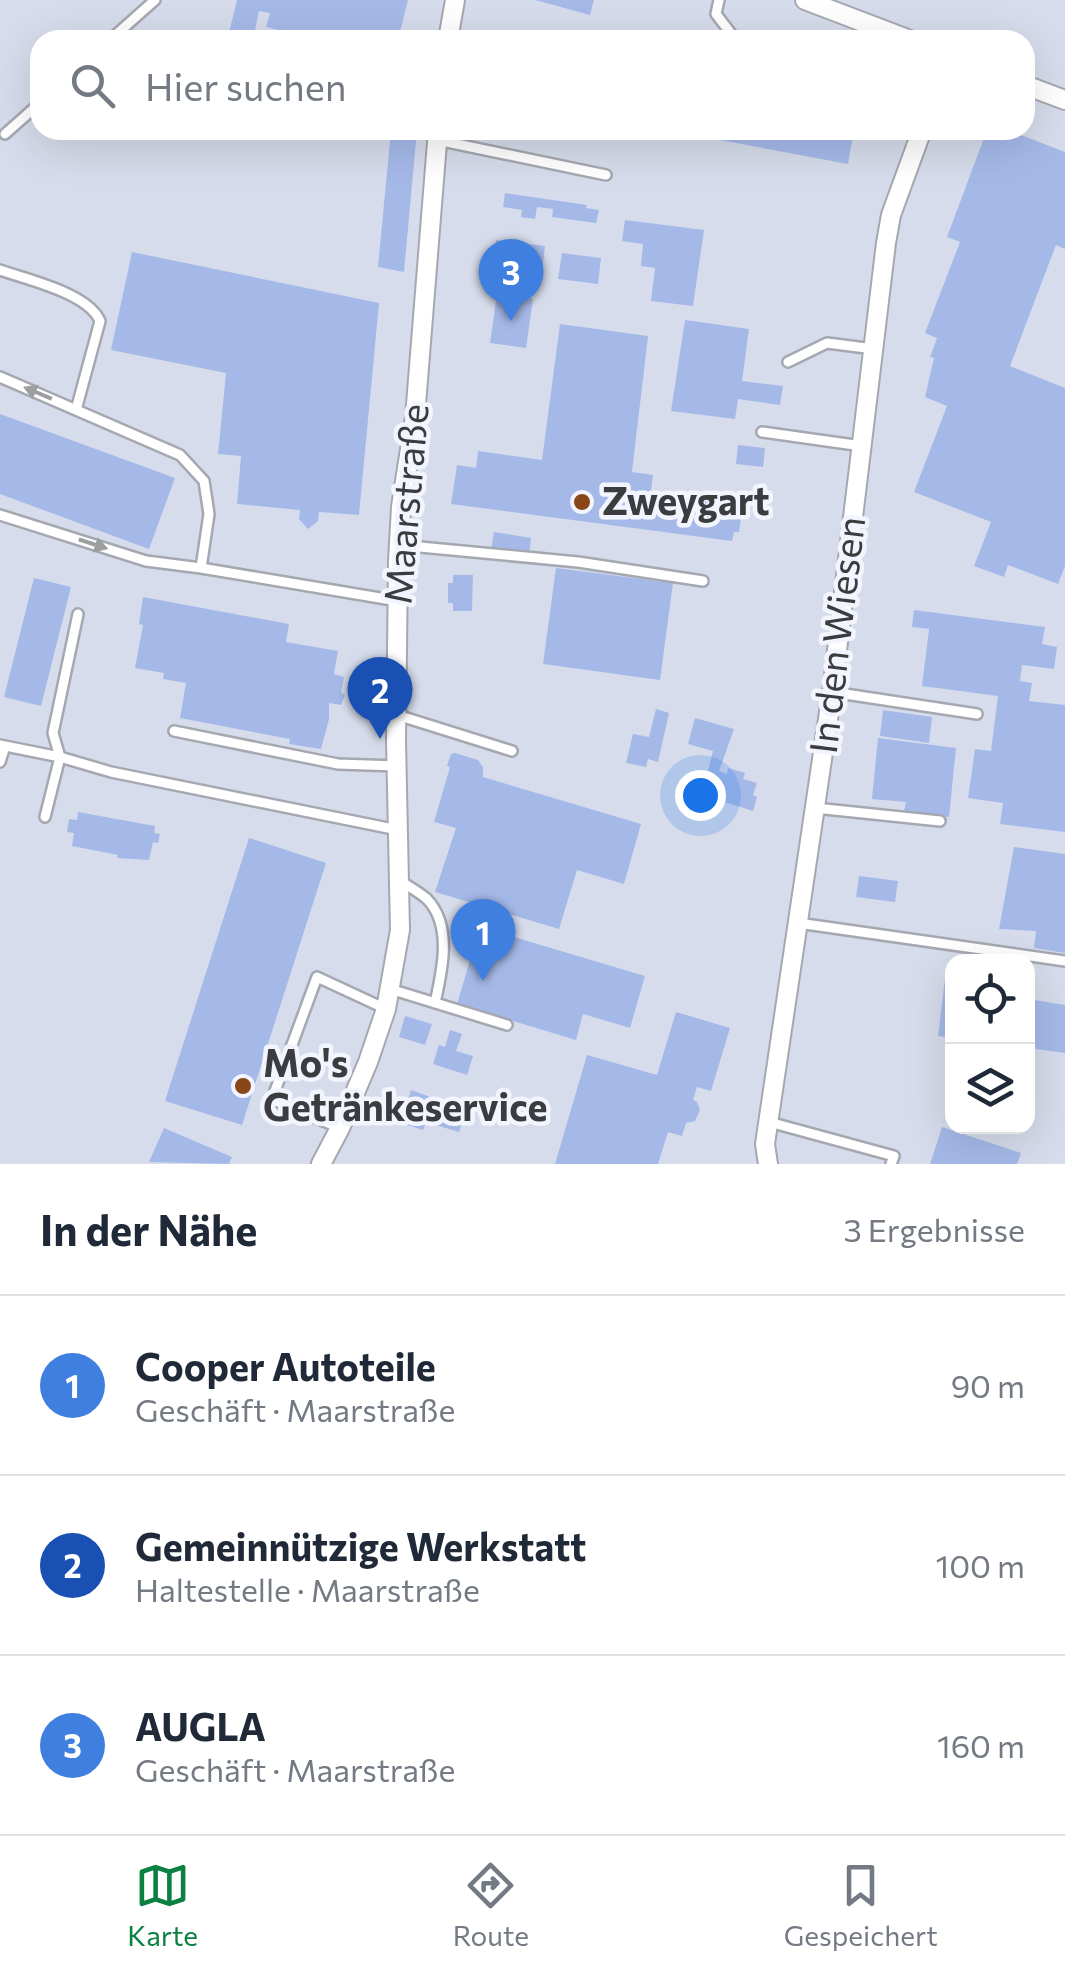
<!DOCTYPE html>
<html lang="de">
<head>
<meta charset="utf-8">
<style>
  :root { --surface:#fff; --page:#f2f2f3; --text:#1f2937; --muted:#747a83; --line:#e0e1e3; --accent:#0b8043 }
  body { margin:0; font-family:Commissioner,sans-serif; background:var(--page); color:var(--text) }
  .controls { position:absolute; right:30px; bottom:30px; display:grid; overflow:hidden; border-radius:20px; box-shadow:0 10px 40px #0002 }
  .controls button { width:90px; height:90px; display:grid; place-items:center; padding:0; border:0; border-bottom:2px solid var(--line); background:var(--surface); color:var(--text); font:50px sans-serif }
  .you { position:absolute; left:700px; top:795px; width:35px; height:35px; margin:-25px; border:8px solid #fff; border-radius:50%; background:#1a73e8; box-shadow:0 0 0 15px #1a73e833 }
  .badge { display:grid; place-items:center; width:65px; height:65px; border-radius:50%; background:var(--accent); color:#fff; font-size:32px; font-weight:700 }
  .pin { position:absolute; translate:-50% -82px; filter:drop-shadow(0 2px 5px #0008) }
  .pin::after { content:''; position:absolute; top:52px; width:35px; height:30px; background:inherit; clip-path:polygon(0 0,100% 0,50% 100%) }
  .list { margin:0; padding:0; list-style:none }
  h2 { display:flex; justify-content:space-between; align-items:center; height:130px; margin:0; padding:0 40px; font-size:42px }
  h2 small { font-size:32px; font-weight:400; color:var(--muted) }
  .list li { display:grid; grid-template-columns:65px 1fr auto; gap:30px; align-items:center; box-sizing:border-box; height:180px; padding:0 40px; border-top:2px solid var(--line) }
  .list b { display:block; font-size:38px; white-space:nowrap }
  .list p { margin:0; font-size:32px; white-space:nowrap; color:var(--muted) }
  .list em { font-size:32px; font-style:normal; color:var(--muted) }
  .icon { flex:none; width:55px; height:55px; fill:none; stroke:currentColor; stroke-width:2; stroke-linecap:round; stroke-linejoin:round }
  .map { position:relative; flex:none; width:1065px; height:1164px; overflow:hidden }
  .search { position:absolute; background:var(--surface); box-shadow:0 10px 40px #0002; left:30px; right:30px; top:30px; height:110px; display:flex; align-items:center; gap:25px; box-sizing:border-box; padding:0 35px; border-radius:30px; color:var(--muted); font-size:38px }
  .sheet { height:670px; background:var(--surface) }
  nav { display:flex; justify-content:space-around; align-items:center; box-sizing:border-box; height:140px; border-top:2px solid var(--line); background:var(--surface); font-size:28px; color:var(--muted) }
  nav a { display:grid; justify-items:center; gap:5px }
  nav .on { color:var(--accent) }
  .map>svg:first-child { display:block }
  .built { fill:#d6dceb; fill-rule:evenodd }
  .building { fill:#a5b9e9 }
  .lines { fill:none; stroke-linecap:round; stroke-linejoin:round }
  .lane-casing { stroke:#a5a8b0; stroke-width:14 }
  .street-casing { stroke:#a5a8b0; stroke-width:22 }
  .lane { stroke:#fff; stroke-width:9 }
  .street { stroke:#fff; stroke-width:18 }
  .oneway { fill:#9c9e9f }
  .poi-dot { fill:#894618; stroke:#f2f5fd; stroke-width:4 }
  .labels { text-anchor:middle; stroke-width:9; stroke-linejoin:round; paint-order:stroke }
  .poi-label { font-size:38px; font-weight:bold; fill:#3a3c3f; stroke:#f2f5fd; text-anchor:start }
  .street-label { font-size:38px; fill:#3a3c3f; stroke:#f2f5fd }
</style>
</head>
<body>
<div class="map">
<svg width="1065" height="1164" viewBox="0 0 1065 1164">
  <rect width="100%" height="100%" fill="#e4e8f0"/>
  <!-- built -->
  <path class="built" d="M0,0H1065V1164H0ZM40,40H1025V130H40ZM952,962H1028V1126H952Z"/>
  <!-- building -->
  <path class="building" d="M237,0H408L398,40H318L266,27L270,13L259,11L253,40L228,37Z
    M535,0H594L590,15Z
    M391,130H417L404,272L378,267Z
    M722,130H854L848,164L720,140Z
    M987,130H1008L1065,152V249L1056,245L1010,366L1065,388V566L1058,584L1008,565L1004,577L974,566L991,522L914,492L947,406L925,397L934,358L930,357L937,338L925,333L960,242L947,237Z
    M505,193L587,205L586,208L599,210L596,223L552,217L553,209L537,207L535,219L521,217L522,210L503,207Z
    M625,220L704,230L693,306L651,301L655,268L641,266L643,244L622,241Z
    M496,240L545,246L541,279L492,272Z
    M132,252L379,303L359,515L319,512L318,521L308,529L299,519L300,510L237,504L241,456L218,454L226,373L111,350Z
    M562,253L601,258L598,284L558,279Z
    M497,294L533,299L526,348L490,343Z
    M685,320L749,329L742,381L783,386L780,405L738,399L735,419L671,411Z
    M560,324L648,336L632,472L653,475L651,491L738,503L736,512L742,513L739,532H734L732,541L451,504L457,465L476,468L478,451L542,460Z
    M0,414L175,478L149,549L0,494Z
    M738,445L765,448L763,467L736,464Z
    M494,532L531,538L529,555L491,549Z
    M556,568L673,583L660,680L543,664Z
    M453,575H473L472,611H453V603H448V583H453Z
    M34,578L71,587L41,706L4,697Z
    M143,597L289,624L286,642L338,651L334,674L344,677L341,692L345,695L341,705L329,703V719L321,749L289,744L290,739L180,718L186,683L163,679L164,673L135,668L143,625L139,624Z
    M914,610L1045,627L1042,644L1057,647L1054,669L1022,665L1020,681L1032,683L1029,701L1065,705V832L1000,824L1003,803L968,798L975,749L991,751L998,696L922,686L929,629L912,627Z
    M656,709L669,713L658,762L648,759L646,767L626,763L633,734L649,737Z
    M883,710L932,717L929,743L880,736Z
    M695,718L734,729L719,771L727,774L728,768L745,773L743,779L757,783L753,795L757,797L753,811L702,795L713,751L688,744Z
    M878,738L956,748L949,817L904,811L906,802L872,799Z
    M455,753L478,760L483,767V777L641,824L624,884L577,870L559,929L435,892L456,828L434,822L450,767L447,766L451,754Z
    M78,812L155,826L154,833L160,834L158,843L153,842L149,860L117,858L118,855L72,846L74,833L67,832L69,819L77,820Z
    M249,838L326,863L242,1125L165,1101Z
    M1014,847L1065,854V953L1034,948L1036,931L999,929Z
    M859,876L898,881L895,902L856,897Z
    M480,927L645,976L630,1028L583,1014L576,1040L457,1004Z
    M945,979L952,980V1038L938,1036Z
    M1028,999L1065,1005V1053L1028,1048Z
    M676,1012L730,1028L711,1091L697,1087L693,1100L697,1102L700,1110L695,1121L686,1123L682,1136L668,1132L658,1164H555L587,1055L657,1075Z
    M405,1016L432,1024L425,1045L399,1037Z
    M450,1030L462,1034L456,1051L473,1056L467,1075L433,1064L439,1045L445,1047Z
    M411,1090L466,1110L459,1132L426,1122L423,1130L401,1123Z
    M942,1127L1021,1153L1017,1164H930Z
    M164,1128L232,1157L229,1164L149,1162Z"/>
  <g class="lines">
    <!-- lane casing -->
    <g class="lane-casing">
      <path id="lane" d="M719,0L716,14L736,40
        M110,40L155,0
        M5,134L40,103
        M437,140L606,175
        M0,270C28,280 88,293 100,321L76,410
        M788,362L827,343L874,349
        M0,377L180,455L204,481L209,514L201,568L146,561L0,515
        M762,432L862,446
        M399,545L578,562L703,581
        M201,568L398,601
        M832,692L977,714
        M397,715L512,751
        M174,731L338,764L397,766
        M0,745L60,757L53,733L78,614
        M0,762L5,746
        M815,808L940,821
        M45,817L60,757L111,772L398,830
        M399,880C408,886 419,892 427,899C453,926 442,971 435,1003
        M798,923L1065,961
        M390,989L507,1025
        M769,1122L894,1156L891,1164
        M340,1128L272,1099L317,977L386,1009"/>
    </g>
    <!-- street casing -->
    <g class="street-casing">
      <path id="street" d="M805,0L910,40
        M448,40L455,0
        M1025,85L1065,100
        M321,1164L340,1128L368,1062L386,1009L400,930L396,741L398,562L401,507L415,417L438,130
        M768,1164L765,1144L832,692L886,243L891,215L922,130"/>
    </g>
    <!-- lane -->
    <use href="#lane" class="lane"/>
    <!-- street -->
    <use href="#street" class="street"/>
  </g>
  <!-- one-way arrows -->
  <defs><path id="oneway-solid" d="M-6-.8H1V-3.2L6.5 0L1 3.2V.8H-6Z" transform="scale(2.5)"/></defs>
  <g class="oneway">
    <use href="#oneway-solid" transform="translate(38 393) rotate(-157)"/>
    <use href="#oneway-solid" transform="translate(93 544) rotate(18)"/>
  </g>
  <!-- markers -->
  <g class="poi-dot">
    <circle cx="582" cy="502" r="10"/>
    <circle cx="243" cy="1086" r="10"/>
  </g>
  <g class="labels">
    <!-- poi labels -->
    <g class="poi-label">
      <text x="602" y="515">Zweygart</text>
      <text x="263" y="1077">Mo's<tspan x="263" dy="44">Getränkeservice</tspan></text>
    </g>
    <!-- street labels -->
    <g class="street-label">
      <text transform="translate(407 504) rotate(-85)" y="13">Maarstraße</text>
      <text transform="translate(838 635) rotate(-83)" y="13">In den Wiesen</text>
    </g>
  </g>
</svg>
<div class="controls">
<button><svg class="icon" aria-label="locate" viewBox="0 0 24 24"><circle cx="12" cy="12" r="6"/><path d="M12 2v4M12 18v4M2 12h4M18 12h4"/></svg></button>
<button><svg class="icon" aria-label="layers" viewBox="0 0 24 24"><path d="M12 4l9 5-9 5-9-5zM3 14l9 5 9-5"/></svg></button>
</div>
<div class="you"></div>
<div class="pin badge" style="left:483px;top:981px;background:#3f7fe0">1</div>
<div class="pin badge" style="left:380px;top:739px;background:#1a4fb4">2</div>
<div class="pin badge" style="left:511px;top:321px;background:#3f7fe0">3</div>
<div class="search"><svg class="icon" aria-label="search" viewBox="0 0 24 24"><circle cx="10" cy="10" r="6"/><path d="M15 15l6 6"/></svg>Hier suchen</div>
</div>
<section class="sheet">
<h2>In der Nähe<small>3 Ergebnisse</small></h2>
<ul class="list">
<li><span class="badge" style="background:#3f7fe0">1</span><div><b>Cooper Autoteile</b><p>Geschäft · Maarstraße</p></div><em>90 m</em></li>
<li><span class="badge" style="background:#1a4fb4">2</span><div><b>Gemeinnützige Werkstatt</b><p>Haltestelle · Maarstraße</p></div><em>100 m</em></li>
<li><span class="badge" style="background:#3f7fe0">3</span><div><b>AUGLA</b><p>Geschäft · Maarstraße</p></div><em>160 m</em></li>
</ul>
</section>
<nav>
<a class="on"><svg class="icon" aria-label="map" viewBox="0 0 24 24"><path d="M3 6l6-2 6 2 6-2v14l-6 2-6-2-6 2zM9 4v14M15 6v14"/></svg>Karte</a>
<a><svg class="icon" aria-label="directions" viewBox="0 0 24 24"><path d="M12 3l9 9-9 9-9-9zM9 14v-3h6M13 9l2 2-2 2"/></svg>Route</a>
<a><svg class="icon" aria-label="saved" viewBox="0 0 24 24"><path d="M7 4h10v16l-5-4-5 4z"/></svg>Gespeichert</a>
</nav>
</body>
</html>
